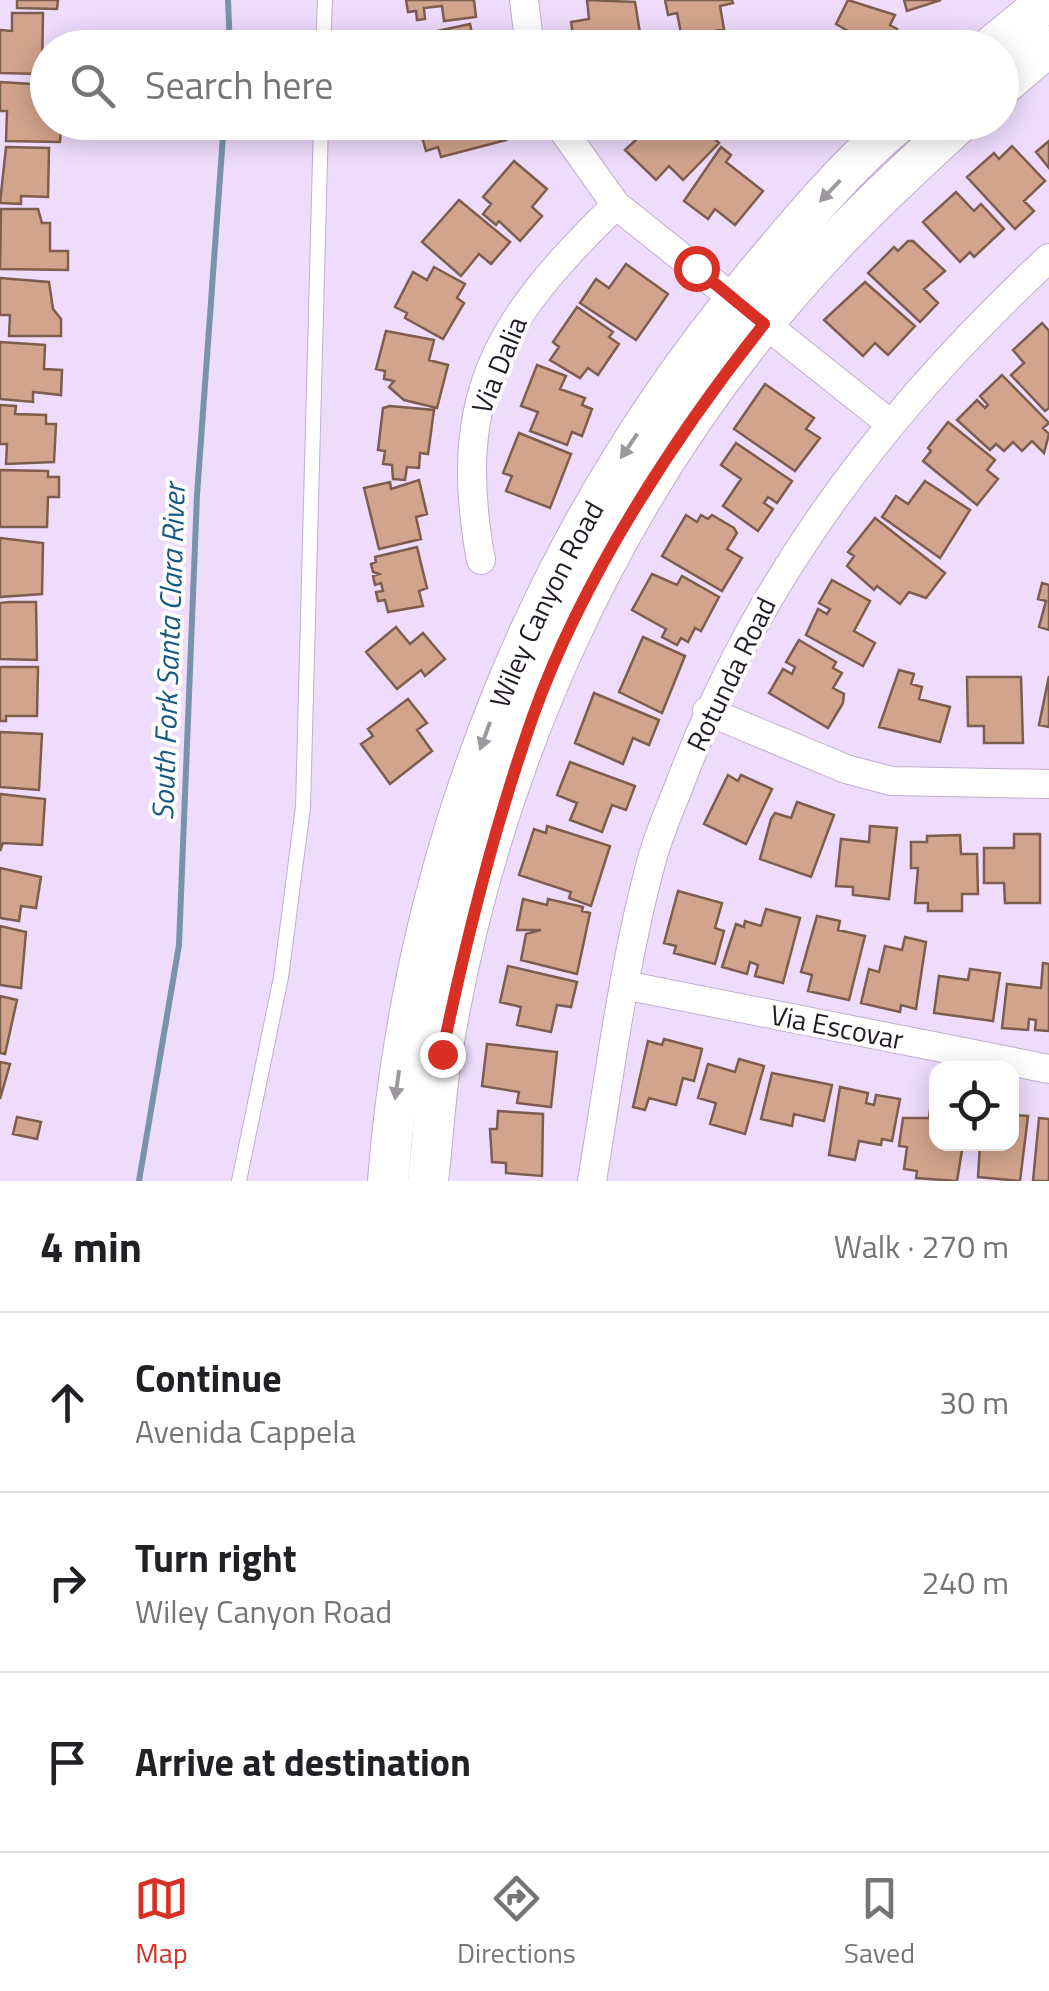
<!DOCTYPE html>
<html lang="en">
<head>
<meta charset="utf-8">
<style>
  :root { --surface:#fff; --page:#f6f6f6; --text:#202124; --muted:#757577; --line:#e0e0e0; --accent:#d93025 }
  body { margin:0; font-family:"Titillium Web",sans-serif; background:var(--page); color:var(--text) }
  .controls { position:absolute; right:30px; bottom:30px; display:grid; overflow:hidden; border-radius:20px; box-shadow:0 5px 25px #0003 }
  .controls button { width:90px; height:90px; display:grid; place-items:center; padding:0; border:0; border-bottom:2px solid var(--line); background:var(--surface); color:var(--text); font:50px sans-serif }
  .stop { position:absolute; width:30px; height:30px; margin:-22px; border:8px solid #d93025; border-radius:50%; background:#fff }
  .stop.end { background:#d93025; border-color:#fff; box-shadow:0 2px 10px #0008 }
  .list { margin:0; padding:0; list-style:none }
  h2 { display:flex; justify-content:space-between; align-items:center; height:130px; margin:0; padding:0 40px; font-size:42px }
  h2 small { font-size:32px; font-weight:400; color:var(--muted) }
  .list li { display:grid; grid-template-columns:65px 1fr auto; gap:30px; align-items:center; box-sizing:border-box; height:180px; padding:0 40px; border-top:2px solid var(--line) }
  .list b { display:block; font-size:38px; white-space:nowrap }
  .list p { margin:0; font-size:32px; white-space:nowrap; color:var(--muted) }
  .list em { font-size:32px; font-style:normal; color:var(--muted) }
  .icon { flex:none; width:55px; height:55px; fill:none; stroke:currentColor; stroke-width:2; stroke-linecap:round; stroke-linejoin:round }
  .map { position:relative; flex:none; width:1049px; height:1181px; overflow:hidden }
  .search { position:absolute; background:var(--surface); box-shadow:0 5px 25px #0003; left:30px; right:30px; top:30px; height:110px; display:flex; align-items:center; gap:25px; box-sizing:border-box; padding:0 35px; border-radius:55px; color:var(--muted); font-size:38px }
  .sheet { height:670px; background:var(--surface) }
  nav { display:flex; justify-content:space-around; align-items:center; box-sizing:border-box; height:140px; border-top:2px solid var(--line); background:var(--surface); font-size:28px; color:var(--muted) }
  nav a { display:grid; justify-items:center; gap:5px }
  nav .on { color:var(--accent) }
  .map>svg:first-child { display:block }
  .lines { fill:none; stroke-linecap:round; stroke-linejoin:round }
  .stream { stroke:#7993ac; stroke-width:6 }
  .building { fill:#d2a48d; stroke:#7d5d4d; stroke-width:2.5 }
  .lane-casing { stroke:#c1aecd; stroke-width:16 }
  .street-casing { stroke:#c1aecd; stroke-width:30 }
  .secondary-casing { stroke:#c1aecd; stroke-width:42 }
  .lane { stroke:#fff; stroke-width:14 }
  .street { stroke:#fff; stroke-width:28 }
  .secondary { stroke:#fff; stroke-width:40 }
  .oneway { fill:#9c989d }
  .route { stroke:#d93025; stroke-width:12 }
  .labels { text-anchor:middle; stroke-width:8; stroke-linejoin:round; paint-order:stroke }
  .street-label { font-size:28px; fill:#221b26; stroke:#fff }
  .water-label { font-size:30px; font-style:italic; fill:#185983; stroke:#fff }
</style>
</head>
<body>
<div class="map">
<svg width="1049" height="1181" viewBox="0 0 1049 1181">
  <rect width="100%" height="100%" fill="#efdbfc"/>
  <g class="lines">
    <!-- stream -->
    <path class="stream" d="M228,0L230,48
      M139,1181L179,945L197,495L224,122"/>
  </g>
  <!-- building -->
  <path class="building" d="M17,0H58L57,9L17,8Z
    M406,0H474L476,17L444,21L442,6L424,8L425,19L417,20L416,11L408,12Z
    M587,0L635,2L640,33L631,35L632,41L607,48H575L571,22L589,19Z
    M665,0H732L733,3L720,6L724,29L682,38L677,13L668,15Z
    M848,0L895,15L890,25L897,29L888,48H840L848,31L836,24Z
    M904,0H941L907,11Z
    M12,13H43L42,74L0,73V30L12,31Z
    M470,24L475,48H432L428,33Z
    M0,82L48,85V122H61L60,142L6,141L7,111H0Z
    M397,122H501L506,140L441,157L438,147L426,151L418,123L399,129Z
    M655,122H698L719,143L683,180L669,166L656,180L625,150Z
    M1049,141V168L1036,152Z
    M1012,146L1045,181L1024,201L1034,211L1015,229L967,177L994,153L999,159Z
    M6,147L49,148L48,197L21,196V204L0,203Z
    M721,147L731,155L726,162L763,191L735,225L715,209L708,219L684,201Z
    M514,161L547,189L532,207L542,216L520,241L499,221L496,225L483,214L491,204L483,197Z
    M956,192L974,211L981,204L1004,229L974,257L970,252L960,262L923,222Z
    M459,200L510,242L491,264L479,254L461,276L422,242Z
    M1,209H38L42,223H50V251H68V270L0,269Z
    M908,241H913L945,271L924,289L938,303L920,322L868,273L894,247L898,251Z
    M626,264L668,294L636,340L580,303L596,279L609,288Z
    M434,267L465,284L457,298L464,303L443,339L405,318L407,313L395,307L413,272L427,280Z
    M0,278L49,282L53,309L61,319V336H9L10,315H0Z
    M865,282L915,326L888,355L875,343L863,356L824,320Z
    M577,307L613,332L609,337L619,344L598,375L588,368L580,378L550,360L559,347L553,342Z
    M1042,323L1049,331V408L1045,411L1011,375L1024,363L1013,350Z
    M386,331L434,340L429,360L448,365L437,408L404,400L389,387L394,381L384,379L385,371L376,369Z
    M0,342L45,345L44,369L62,370L61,395L33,392V402L0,399Z
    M537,365L566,376L560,389L585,398L582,405L592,409L582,436L572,432L567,445L530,431L538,412L521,406Z
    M1002,375L1049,423L1043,428L1049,434L1044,453L1032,441L1022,451L1013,442L1004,451L996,444L990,450L957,420L977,400L985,408L988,405L980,396Z
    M765,384L814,418L806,429L820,438L795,471L734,429Z
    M0,405L16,406L15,414L46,415V424H56L54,462L6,464L7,444H0Z
    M390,406L434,410L428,454L420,453L419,468L407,467L405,480L393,479L392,465L383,464L385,451L378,450L383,408Z
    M948,422L995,460L987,470L998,479L977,505L923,461L931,451L928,448Z
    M519,433L571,454L550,508L506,491L512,476L503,473Z
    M736,443L792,481L777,503L768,497L764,503L773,509L758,531L723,506L741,479L721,465Z
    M0,470L48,471V477H59V497H48L47,527H0Z
    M419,480L427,514L416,517L421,539L379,549L364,488L390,482L391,489Z
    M925,481L970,510L940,558L882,517L896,496L908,504Z
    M686,515L697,522L701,515L708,519L712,515L734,528L737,533L727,549L742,558L722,591L662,556Z
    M875,518L945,573L926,598L909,592L900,604L877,586L874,590L847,566L854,556L848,552Z
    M0,538L43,543L42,594L0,597Z
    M417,547L427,588L419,591L423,606L388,612L385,600L378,601L376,592L383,591L381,583L375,585L373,576L379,574L373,572L371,564L376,562L375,557Z
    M652,574L677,585L682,576L719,597L701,631L695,628L688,642L681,638L677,645L662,637L666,629L632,610Z
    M832,580L870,601L854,631L875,643L863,666L806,635L818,609L827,614L830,609L819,603Z
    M1042,583L1049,585V630L1039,627L1046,601L1038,599Z
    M10,602H36L37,660L0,659V603Z
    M396,627L410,644L423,633L445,659L425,676L421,670L397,689L366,652Z
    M643,637L685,656L662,713L619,692Z
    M799,640L836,662L833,668L842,673L833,688L844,694L843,703L828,728L769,693L783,669L792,674L795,667L786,662Z
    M0,667H38L37,716H6V721H0Z
    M899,670L914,674L911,684L922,687L919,699L950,707L940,742L879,727Z
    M1049,676V727L1039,725Z
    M967,677H1021L1023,743H984V726H968Z
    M594,693L659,720L649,745L633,738L623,764L575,743Z
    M408,699L427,723L417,730L432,751L390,784L361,744L373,736L368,729Z
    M0,732L42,734L39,790L0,787Z
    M570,762L635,786L626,810L612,805L602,832L570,820L577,803L557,795Z
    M728,775L738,781L741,775L772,789L746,844L704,824Z
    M0,794L45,799L42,845L3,843L0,851Z
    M797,802L834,815L811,877L760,859L771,819L775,813L791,818Z
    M547,826L610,846L591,906L569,898L571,892L519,875L534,829L546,833Z
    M870,826L897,828L889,899L853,895V887L836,886L841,839L869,842Z
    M1014,834H1040V903H1005L1004,883H984V848H1014Z
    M960,835L961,854H977L978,894H962V911H928V903H915L918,868H911V842H927V836Z
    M0,868L41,877L36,908L21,906L19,921L0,918Z
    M678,891L722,903L715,928L724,931L715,964L674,953L676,946L664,943Z
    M523,899L547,905L548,899L583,907L582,911L590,913L577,974L521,960L526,934L541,930H517Z
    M766,909L800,918L783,983L755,976L758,965L750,962L747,974L722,967L736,924L744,927L745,921L761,926Z
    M817,916L840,921L838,930L865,936L849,1000L808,991L812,975L801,972Z
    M0,926L26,932L21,988L0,985Z
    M905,937L926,942L916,1009L901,1005L900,1012L861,1003L869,969L879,972L885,946L902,950Z
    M1043,963L1049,964V1031L1035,1030L1036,1020L1029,1019L1028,1030L1002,1028L1007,984L1041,988Z
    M508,966L577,982L571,1007L557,1005L551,1032L517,1025L521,1007L500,1002Z
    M970,969L1000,973L993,1021L934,1013L939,976L968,980Z
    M0,996L17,1000L5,1054L0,1053Z
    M664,1039L702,1049L694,1081L683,1078L676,1105L649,1098L645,1110L633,1107L648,1041L662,1045Z
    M487,1044L557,1052L551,1107L517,1103L519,1092L482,1086Z
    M739,1059L764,1066L745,1134L710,1124L716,1103L698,1098L708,1064L735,1072Z
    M0,1062L10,1064L0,1099Z
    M772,1073L832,1085L824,1121L794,1114L792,1126L761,1119Z
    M840,1087L868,1093L866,1103L874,1105L876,1095L900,1099L892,1141L882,1139L881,1145L859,1141L855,1160L829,1155Z
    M931,1102H936V1144H963L957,1181L916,1178L917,1171L904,1169L907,1147L899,1146L903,1118H929Z
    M498,1111L543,1114L542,1176L506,1173V1163L492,1162L490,1129H497Z
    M1012,1115L1028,1116L1020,1181L978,1177L980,1144H1012Z
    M17,1117L41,1122L37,1139L13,1134Z
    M1039,1118L1049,1119V1181H1033Z"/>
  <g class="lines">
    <!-- lane casing -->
    <g class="lane-casing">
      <path id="lane" d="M323,48L325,0
        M239,1181L281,977L303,807L321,122"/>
    </g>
    <!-- street casing -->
    <g class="street-casing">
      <path id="street" d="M524,0L530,48
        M557,122L616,205L888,422
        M481,560C450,393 500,318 616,205
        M707,711L846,769L891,781L1049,784
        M624,985L1049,1069
        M592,1181C610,1074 623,965 652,859C659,833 671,807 681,781C758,577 890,405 1049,258"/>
    </g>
    <!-- secondary casing -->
    <g class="secondary-casing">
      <g id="secondary">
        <path d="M990,48L1048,0"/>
        <path d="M1002,86L1049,46"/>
        <path id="s1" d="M388,1181C414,849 540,532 754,277C799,223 845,167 899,122"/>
        <path d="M428,1181C433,1139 435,1095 442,1053C486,780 603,510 784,299C838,235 898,179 960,122"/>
      </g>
    </g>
    <!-- lane -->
    <use href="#lane" class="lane"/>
    <!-- street -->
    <use href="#street" class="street"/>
    <!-- secondary -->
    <use href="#secondary" class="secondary"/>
  </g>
  <!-- one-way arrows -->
  <defs><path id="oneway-solid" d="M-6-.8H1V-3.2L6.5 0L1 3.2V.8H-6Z" transform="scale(2.5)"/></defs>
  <g class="oneway">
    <use href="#oneway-solid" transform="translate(830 191) rotate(134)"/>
    <use href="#oneway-solid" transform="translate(629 446) rotate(124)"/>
    <use href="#oneway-solid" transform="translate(485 736) rotate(110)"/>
    <use href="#oneway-solid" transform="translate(397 1085) rotate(98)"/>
  </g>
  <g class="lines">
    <!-- route -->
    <path class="route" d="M442,1054C466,939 494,827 533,716C582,579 674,437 764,324L696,268"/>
  </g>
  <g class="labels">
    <!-- street labels -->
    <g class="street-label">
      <text transform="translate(499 365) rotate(-68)" y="10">Via Dalia</text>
      <text dy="10" stroke="none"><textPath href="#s1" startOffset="602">Wiley Canyon Road</textPath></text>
      <text transform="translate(731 674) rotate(-64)" y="10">Rotunda Road</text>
      <text transform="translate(837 1027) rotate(11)" y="10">Via Escovar</text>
    </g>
    <!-- water labels -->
    <g class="water-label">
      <text transform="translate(169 652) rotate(-88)" y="10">South Fork Santa Clara River</text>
    </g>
  </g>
</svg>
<div class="controls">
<button><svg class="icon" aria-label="locate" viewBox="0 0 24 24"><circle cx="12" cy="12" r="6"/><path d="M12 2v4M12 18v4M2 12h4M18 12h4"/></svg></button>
</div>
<div class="stop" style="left:696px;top:268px"></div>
<div class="stop end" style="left:442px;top:1054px"></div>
<div class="search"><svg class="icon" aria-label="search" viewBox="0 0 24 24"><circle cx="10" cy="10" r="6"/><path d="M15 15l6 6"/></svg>Search here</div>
</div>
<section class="sheet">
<h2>4 min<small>Walk · 270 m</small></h2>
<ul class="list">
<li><svg class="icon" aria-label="ahead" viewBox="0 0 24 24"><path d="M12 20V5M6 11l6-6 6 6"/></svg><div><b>Continue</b><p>Avenida Cappela</p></div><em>30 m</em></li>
<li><svg class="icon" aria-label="right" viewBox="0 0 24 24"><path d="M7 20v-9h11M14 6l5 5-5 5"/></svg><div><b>Turn right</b><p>Wiley Canyon Road</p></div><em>240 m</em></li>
<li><svg class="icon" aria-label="arrive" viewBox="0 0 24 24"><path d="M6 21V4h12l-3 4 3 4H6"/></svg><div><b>Arrive at destination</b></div></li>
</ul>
</section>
<nav>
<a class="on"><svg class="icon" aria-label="map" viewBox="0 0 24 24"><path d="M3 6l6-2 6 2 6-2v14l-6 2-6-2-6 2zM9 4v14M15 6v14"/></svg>Map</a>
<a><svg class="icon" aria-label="directions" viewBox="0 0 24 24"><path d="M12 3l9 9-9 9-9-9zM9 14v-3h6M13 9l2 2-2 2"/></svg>Directions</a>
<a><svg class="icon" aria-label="saved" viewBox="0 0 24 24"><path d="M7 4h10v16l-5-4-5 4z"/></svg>Saved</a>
</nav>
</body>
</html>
